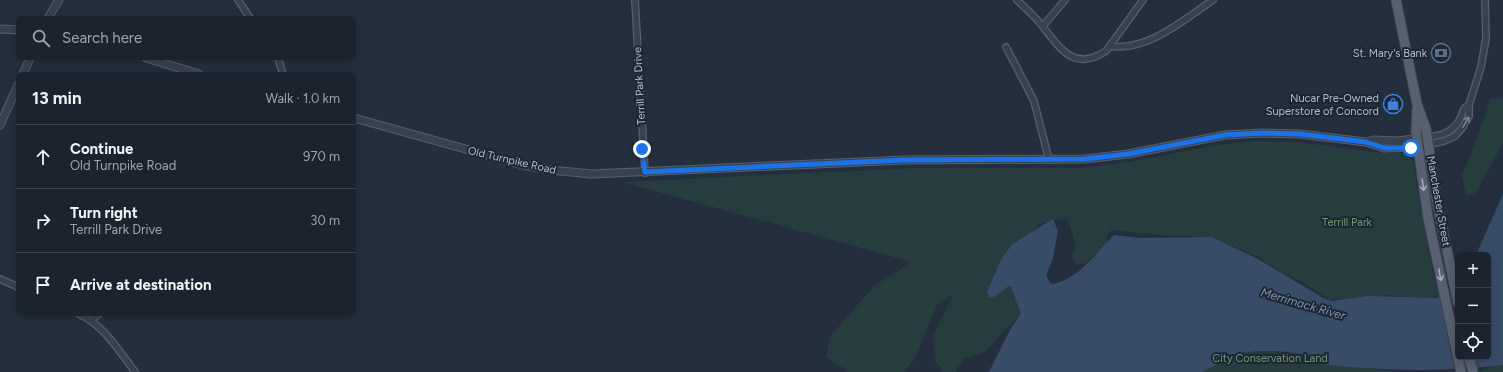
<!DOCTYPE html>
<html lang="en">
<head>
<meta charset="utf-8">
<style>
  :root { --surface:#1b232e; --page:#282f3a; --text:#f1f3f6; --muted:#a0a4aa; --line:#39404a }
  body { margin:0; font-family:Figtree,sans-serif; background:var(--page); color:var(--text) }
  .controls { position:absolute; right:12px; bottom:12px; display:grid; overflow:hidden; border-radius:6px; box-shadow:0 2px 10px #0003 }
  .controls button { width:36px; height:36px; display:grid; place-items:center; padding:0; border:0; border-bottom:1px solid var(--line); background:var(--surface); color:var(--text); font:20px sans-serif }
  .stop { position:absolute; width:12px; height:12px; margin:-9px; border:3px solid #1a73e8; border-radius:50%; background:#fff }
  .stop.end { background:#1a73e8; border-color:#fff; box-shadow:0 1px 4px #0008 }
  .list { margin:0; padding:0; list-style:none }
  h2 { display:flex; justify-content:space-between; align-items:center; height:52px; margin:0; padding:0 16px; font-size:17px }
  h2 small { font-size:13px; font-weight:400; color:var(--muted) }
  .list li { display:grid; grid-template-columns:26px 1fr auto; gap:12px; align-items:center; box-sizing:border-box; height:64px; padding:0 16px; border-top:1px solid var(--line) }
  .list b { display:block; font-size:15px; white-space:nowrap }
  .list p { margin:0; font-size:13px; white-space:nowrap; color:var(--muted) }
  .list em { font-size:13px; font-style:normal; color:var(--muted) }
  .icon { flex:none; width:22px; height:22px; fill:none; stroke:currentColor; stroke-width:2; stroke-linecap:round; stroke-linejoin:round }
  .map { position:relative; flex:none; width:1503px; height:372px; overflow:hidden }
  .search { position:absolute; background:var(--surface); box-shadow:0 2px 10px #0003; left:16px; top:16px; width:340px; height:44px; display:flex; align-items:center; gap:10px; box-sizing:border-box; padding:0 14px; border-radius:6px; color:var(--muted); font-size:15px }
  .panel { position:absolute; background:var(--surface); box-shadow:0 2px 10px #0003; left:16px; top:72px; width:340px; height:244px; border-radius:6px }
  .map>svg:first-child { display:block }
  .green { fill:#263c3f }
  .water { fill:#394c67 }
  .pier { fill:#242f3e }
  .lines { fill:none; stroke-linecap:round; stroke-linejoin:round }
  .minor-casing { stroke:#565f6c; stroke-width:8 }
  .tertiary-casing { stroke:#565f6c; stroke-width:9 }
  .primary-casing { stroke:#414a57; stroke-width:11 }
  .minor { stroke:#38414e; stroke-width:5.5 }
  .tertiary { stroke:#38414e; stroke-width:7 }
  .primary { stroke:#56606e; stroke-width:9 }
  .oneway { stroke:#7c8592 }
  .oneway2 { stroke:#a1aab7 }
  .route { stroke:#1a73e8; stroke-width:5 }
  .labels { text-anchor:middle; stroke-width:4; stroke-linejoin:round; paint-order:stroke }
  .poi-label { font-size:11px; fill:#b4bcc9; stroke:#1d2633; text-anchor:end }
  .street-label { font-size:11px; fill:#b4bcc9; stroke:#1d2633 }
  .park-label { font-size:11px; fill:#6b9a76; stroke:#1d2633 }
  .water-label { font-size:12px; font-style:italic; fill:#7c92b1; stroke:#1d2633 }
</style>
</head>
<body>
<div class="map">
<svg width="1503" height="372" viewBox="0 0 1503 372">
  <rect width="100%" height="100%" fill="#242f3e"/>
  <!-- green -->
  <path class="green" d="M1501,98L1503,100V143L1476,193L1466,196L1462,176L1480,131L1490,99Z
    M1253,141L1296,142L1383,153H1404L1413,161L1423,223L1438,296L1410,298L1390,295L1368,298L1363,296L1351,300L1329,299L1303,282L1277,269L1258,257L1211,237L1170,236L1111,230L1106,237L1108,245L1084,264H1076L1072,256L1075,248V242L1067,218L1039,224C1034,235 1019,236 1012,244C1002,254 993,278 987,291L994,297L1009,286L1011,287L1021,313L985,352L963,359L956,372H941V367L935,362L933,335L954,293L936,306L915,358L904,372H849L826,357L830,337L874,286L912,262L622,182L915,168H1082L1129,162L1211,146Z
    M1261,345L1303,353L1337,365L1402,372H1202L1225,357Z
    M1503,363V372H1477Z"/>
  <!-- water -->
  <path class="water" d="M1503,194V365C1446,372 1384,371 1326,365C1315,349 1247,348 1229,356C1220,361 1212,368 1202,372H989L1010,330L1021,313L1011,287L1009,286L994,297H989L987,291L1002,258L1012,244L1053,219L1058,231L1053,258L1046,276L1051,284C1077,281 1096,253 1114,235L1139,238L1212,237L1258,259L1325,299L1333,301L1367,296L1437,298L1447,293L1458,357H1488V255H1476Z"/>
  <!-- pier -->
  <path class="pier" d="M1458,277V357H1475L1478,372H1455L1439,295L1446,292Z"/>
  <g class="lines">
    <!-- minor casing -->
    <g class="minor-casing">
      <path id="minor" d="M238,0L250,18
        M635,0L645,173
        M1017,0C1026,9 1036,17 1043,27C1061,49 1074,72 1106,51L1143,0
        M1043,26L1065,0
        M1111,46C1147,52 1185,19 1213,0
        M1006,47L1034,101L1049,160
        M278,58L283,74
        M1427,137C1442,136 1454,132 1461,117C1463,111 1463,108 1469,105
        M1418,147L1444,141L1455,136L1463,127L1469,116V105L1481,67L1486,38L1485,0
        M0,279L18,287
        M79,314C104,325 119,351 135,372
        M91,320L99,314"/>
    </g>
    <!-- tertiary casing -->
    <g class="tertiary-casing">
      <path id="tertiary" d="M48,18L59,0
        M0,29L18,30
        M146,58L199,74
        M23,74L30,58
        M354,118L523,165L551,170L591,174L905,160L1084,159L1128,154L1225,135L1262,133L1300,134L1366,142L1384,148L1418,147
        M0,125L18,85
        M1366,142L1374,140L1398,141L1421,138"/>
    </g>
    <!-- primary casing -->
    <g class="primary-casing">
      <path id="primary" d="M1396,0L1417,104L1426,129L1437,202L1458,303
        M1417,109L1416,132L1428,218L1461,372
        M1469,357L1473,372"/>
    </g>
    <!-- minor -->
    <use href="#minor" class="minor"/>
    <!-- tertiary -->
    <use href="#tertiary" class="tertiary"/>
    <!-- primary -->
    <use href="#primary" class="primary"/>
  </g>
  <!-- one-way arrows -->
  <defs><path id="oneway-shaft" d="M-6 0H5M1.5-3L5.5 0L1.5 3" fill="none" stroke-width="1.6" stroke-linecap="round" stroke-linejoin="round"/></defs>
  <use class="oneway" href="#oneway-shaft" transform="translate(1466 122) rotate(-60)"/>
  <g class="oneway2">
    <use href="#oneway-shaft" transform="translate(1423 185) rotate(81)"/>
    <use href="#oneway-shaft" transform="translate(1440 275) rotate(78)"/>
  </g>
  <g class="lines">
    <!-- route -->
    <path class="route" d="M642,149L645,172L905,160L1084,159L1128,154L1225,135L1262,133L1300,134L1366,142L1384,148H1411"/>
  </g>
  <!-- icons -->
  <defs>
    <g id="bank-ring" transform="scale(1)"><circle r="9.5" fill="#1d2633" stroke="#5c6f8a" stroke-width="1.5"/><path d="M-6-4H6V4H-6ZM0-2.3a2.3 2.3 0 1 0 0 4.6a2.3 2.3 0 1 0 0-4.6Z" fill="#5c6f8a"/></g>
    <g id="shop-ring" transform="scale(1)"><circle r="9.5" fill="#1d2633" stroke="#3f7fe0" stroke-width="1.5"/><path d="M-5-2.5h2.3a2.7 3.5 0 0 1 5.4 0H5L5.5 6h-11ZM-1.5-2.5h3a1.5 2.3 0 0 0-3 0Z" fill="#3f7fe0"/></g>
  </defs>
  <g fill-rule="evenodd">
    <use href="#bank-ring" x="1441" y="53"/>
    <use href="#shop-ring" x="1393" y="104"/>
  </g>
  <g class="labels">
    <!-- poi labels -->
    <g class="poi-label">
      <text x="1427" y="57">St. Mary's Bank</text>
      <text x="1379" y="102">Nucar Pre-Owned<tspan x="1379" dy="13">Superstore of Concord</tspan></text>
    </g>
    <!-- street labels -->
    <g class="street-label">
      <text transform="translate(639 86) rotate(-93)" y="4">Terrill Park Drive</text>
      <text transform="translate(512 160) rotate(13)" y="4">Old Turnpike Road</text>
      <text transform="translate(1439 201) rotate(80)" y="4">Manchester Street</text>
    </g>
    <!-- park labels -->
    <g class="park-label">
      <text x="1347" y="226">Terrill Park</text>
      <text x="1270" y="362">City Conservation Land</text>
    </g>
    <!-- water labels -->
    <g class="water-label">
      <text transform="translate(1303 304) rotate(16)" y="4">Merrimack River</text>
    </g>
  </g>
</svg>
<div class="controls">
<button>+</button>
<button>−</button>
<button><svg class="icon" aria-label="locate" viewBox="0 0 24 24"><circle cx="12" cy="12" r="6"/><path d="M12 2v4M12 18v4M2 12h4M18 12h4"/></svg></button>
</div>
<div class="stop" style="left:1411px;top:148px"></div>
<div class="stop end" style="left:642px;top:149px"></div>
<div class="search"><svg class="icon" aria-label="search" viewBox="0 0 24 24"><circle cx="10" cy="10" r="6"/><path d="M15 15l6 6"/></svg>Search here</div>
<section class="panel">
<h2>13 min<small>Walk · 1.0 km</small></h2>
<ul class="list">
<li><svg class="icon" aria-label="ahead" viewBox="0 0 24 24"><path d="M12 20V5M6 11l6-6 6 6"/></svg><div><b>Continue</b><p>Old Turnpike Road</p></div><em>970 m</em></li>
<li><svg class="icon" aria-label="right" viewBox="0 0 24 24"><path d="M7 20v-9h11M14 6l5 5-5 5"/></svg><div><b>Turn right</b><p>Terrill Park Drive</p></div><em>30 m</em></li>
<li><svg class="icon" aria-label="arrive" viewBox="0 0 24 24"><path d="M6 21V4h12l-3 4 3 4H6"/></svg><div><b>Arrive at destination</b></div></li>
</ul>
</section>
</div>
</body>
</html>
